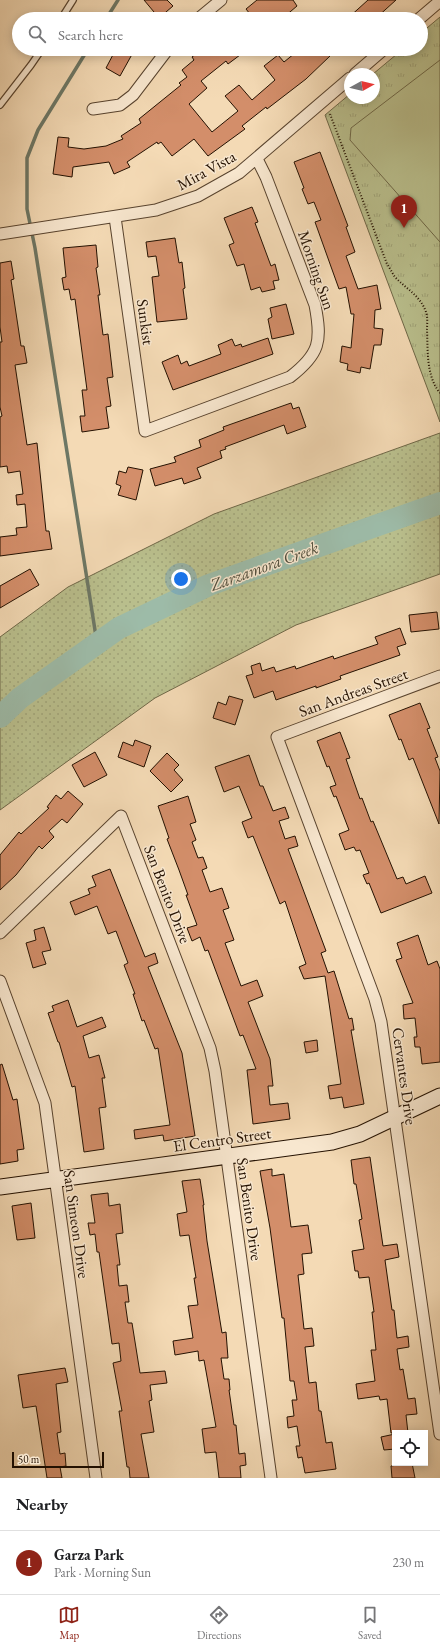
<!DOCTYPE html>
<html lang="en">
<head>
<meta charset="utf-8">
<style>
  :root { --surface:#fff; --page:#f2f2f2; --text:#202124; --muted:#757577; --line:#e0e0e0; --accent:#8f2418 }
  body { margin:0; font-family:"EB Garamond",serif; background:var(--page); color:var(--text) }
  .controls { position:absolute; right:12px; bottom:12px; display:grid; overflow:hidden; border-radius:0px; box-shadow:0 2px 10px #0003 }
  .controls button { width:36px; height:36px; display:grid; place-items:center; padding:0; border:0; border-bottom:1px solid var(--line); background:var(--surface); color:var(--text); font:20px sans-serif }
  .compass { position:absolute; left:344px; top:68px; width:36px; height:36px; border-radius:50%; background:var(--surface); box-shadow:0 2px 10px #0003; rotate:82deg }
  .scale { position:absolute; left:12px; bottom:10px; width:92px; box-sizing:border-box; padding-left:4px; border:2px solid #241101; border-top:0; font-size:11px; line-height:14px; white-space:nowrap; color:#241101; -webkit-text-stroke:3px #f8e7cf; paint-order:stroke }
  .you { position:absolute; left:181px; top:579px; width:14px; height:14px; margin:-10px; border:3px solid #fff; border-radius:50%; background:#1a73e8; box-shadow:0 0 0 6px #1a73e833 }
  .badge { display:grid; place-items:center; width:26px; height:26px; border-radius:50%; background:var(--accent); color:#fff; font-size:13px; font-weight:700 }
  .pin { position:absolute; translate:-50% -33px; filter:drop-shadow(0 1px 2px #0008) }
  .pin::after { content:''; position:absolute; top:21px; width:14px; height:12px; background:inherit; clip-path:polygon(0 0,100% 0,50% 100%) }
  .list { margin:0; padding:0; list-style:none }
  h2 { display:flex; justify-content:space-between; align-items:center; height:52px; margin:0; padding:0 16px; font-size:17px }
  h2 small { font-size:13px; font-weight:400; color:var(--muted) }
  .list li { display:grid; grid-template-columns:26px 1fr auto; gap:12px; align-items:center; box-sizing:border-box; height:64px; padding:0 16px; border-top:1px solid var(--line) }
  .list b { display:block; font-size:15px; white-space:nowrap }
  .list p { margin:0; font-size:13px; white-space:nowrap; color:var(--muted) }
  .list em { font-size:13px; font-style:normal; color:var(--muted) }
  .icon { flex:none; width:22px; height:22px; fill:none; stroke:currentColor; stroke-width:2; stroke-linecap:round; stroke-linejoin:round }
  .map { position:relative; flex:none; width:440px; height:1478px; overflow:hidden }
  .search { position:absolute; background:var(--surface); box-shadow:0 2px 10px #0003; left:12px; right:12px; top:12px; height:44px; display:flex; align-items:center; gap:10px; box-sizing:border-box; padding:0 14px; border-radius:22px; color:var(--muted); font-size:15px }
  .sheet { height:116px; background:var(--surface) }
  nav { display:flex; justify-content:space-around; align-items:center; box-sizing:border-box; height:56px; border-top:1px solid var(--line); background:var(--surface); font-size:11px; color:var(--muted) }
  nav a { display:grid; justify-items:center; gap:2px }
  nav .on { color:var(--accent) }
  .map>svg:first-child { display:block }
  .grass { fill:url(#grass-dots); stroke:#6f6848 }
  .park { fill:url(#park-tufts); stroke:#6f6848 }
  .pitch { fill:#bac08e; stroke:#6f6848 }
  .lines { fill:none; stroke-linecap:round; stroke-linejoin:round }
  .stream { stroke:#6d7765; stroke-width:3.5 }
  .river { stroke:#9dbba8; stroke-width:22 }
  .building { fill:#d38e6a; stroke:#241101 }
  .lane-casing { stroke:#58432e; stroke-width:8 }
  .street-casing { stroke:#58432e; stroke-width:13 }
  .secondary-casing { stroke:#241101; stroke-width:17 }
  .path { stroke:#241101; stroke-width:2; stroke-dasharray:1 2; stroke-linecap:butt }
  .lane { stroke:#f8e7cf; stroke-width:5.5 }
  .street { stroke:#f8e7cf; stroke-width:11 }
  .secondary { stroke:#f8e7cf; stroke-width:15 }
  .labels { text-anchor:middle; stroke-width:3; stroke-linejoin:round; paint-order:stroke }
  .street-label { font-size:16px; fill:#241101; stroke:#f8e7cf }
  .water-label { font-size:17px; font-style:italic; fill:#4e4c3b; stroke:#f8e7cf }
</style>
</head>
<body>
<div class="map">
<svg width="440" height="1478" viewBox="0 0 440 1478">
  <defs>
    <pattern id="grass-dots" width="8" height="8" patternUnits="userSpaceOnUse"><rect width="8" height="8" fill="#bac08e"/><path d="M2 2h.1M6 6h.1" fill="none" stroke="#a0a479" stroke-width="1.8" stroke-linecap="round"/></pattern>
    <pattern id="park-tufts" width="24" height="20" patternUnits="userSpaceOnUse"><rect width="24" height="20" fill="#bac08e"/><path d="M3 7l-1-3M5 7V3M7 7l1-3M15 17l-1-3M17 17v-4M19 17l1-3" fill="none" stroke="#a0a479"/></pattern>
  </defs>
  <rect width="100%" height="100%" fill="#f4dab5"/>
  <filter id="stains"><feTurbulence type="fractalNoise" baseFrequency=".005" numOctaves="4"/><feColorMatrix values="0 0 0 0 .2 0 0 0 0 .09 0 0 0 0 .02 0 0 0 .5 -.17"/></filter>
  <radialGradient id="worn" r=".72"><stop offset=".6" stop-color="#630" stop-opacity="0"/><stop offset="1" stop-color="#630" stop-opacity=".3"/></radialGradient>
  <!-- grass -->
  <path class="grass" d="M440,433V574L296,625L155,698L0,810V637L68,587L214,514Z"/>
  <!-- park -->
  <path class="park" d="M440,17V422L325,115L350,94V98H374L373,74L403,49H421V33Z"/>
  <!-- pitch -->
  <path class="pitch" d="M440,60V242L350,140L351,128Z"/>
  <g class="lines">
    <!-- stream -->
    <path class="stream" d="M106,19L118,0
      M88,49L38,130L27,158V209L35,248L97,643"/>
    <!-- river -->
    <path class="river" d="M0,717L20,698L119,628L209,585L440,503"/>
  </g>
  <!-- building -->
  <path class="building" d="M144,0H167L173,6L159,18Z
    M257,0H293L297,6L284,17L280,13L272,19H254L246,9Z
    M368,0H396L375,19H347Z
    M116,49H135L120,76L106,68Z
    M202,49H248L228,64L226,61L201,81L207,88L189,104L212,132L238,111L225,96L239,85L252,100L275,80L264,66L278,55L284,62L300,49H324L330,56L306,79L267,109L266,107L242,126L245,129L208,156L194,139L172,156L161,142L158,144L157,142L127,162L130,167L114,174L109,162L73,167L72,177L53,174L58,137L69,138L68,147L84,149L106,146L123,139L121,136L141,123L139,119L181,85L179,83L187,77L182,70L194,60L192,57Z
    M320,152L348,226L346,227L355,252L346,256L358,289L377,285L381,309L375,310L374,328L383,329L381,345H374L370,369L361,367L360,373L347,370L348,364L340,362L342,346L351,348L354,314H351L346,287L339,289L315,222L321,220L314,202L308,204L302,189L304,188L294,162Z
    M252,207L258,222L255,223L271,266L275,264L279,280L273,281L275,289L262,292L260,287L251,290L244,264L237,266L229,245L234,243L224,218Z
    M175,238L179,263L182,262L185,288L183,289L187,319L157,322L152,277L159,276L156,256L148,257L146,242Z
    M96,245L98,267L96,268L100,295H98L103,335L108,334L113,377L107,378L111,406L106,407L109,428L82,432L80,416H85L82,390H87L75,299L71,300L69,289L64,290L62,278L66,277L63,248Z
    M11,261L14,279L11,280L21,346H24L27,363L15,365L27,445L37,443L46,531H49L52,549L0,556V537L17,535L16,528L27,527L25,504L17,505L16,495L23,494L20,471L8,473L7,466L0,467V417L2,416L0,407V342H2L0,327V263Z
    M286,304L294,334L272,339L268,319L272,317L270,308Z
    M268,338L273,354L173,390L162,362L178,355L181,364L187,361L189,366L221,354L218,345L232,339L235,346L241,344L242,347Z
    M291,403L293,409L299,407L306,427L287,434L284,425L225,447L226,449L220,451L222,458L197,468L201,478L184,484L182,478L155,486L150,469L176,462L174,457L201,447L199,440L224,430L223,427Z
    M128,467L143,470L136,500L118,495L121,486L116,484L119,471L126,473Z
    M30,569L39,585L0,608V586Z
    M437,612L439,629L411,632L409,615Z
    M400,628L406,644L397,647L400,655L340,676L341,679L316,688V686L276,700L273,691L254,698L246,676L253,674L251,666L260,663L262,671L274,667L276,672L295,666L296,669L333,656L334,659L378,644L375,637Z
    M229,696L243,700L235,725L213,718L218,702L226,705Z
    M420,703L430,728L427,729L438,757L435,758L440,771L439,824L413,758L409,760L401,739L399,740L389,715Z
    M340,732L350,758L346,759L360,799L362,798L371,822L373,821L397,879L403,877L406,884L425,876L432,893L381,913L369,883L367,884L363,875L369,873L360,850L356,851L354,847L345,850L339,834L349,830L336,796L334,797L330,787L336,785L329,766L327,767L317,741Z
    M135,740L151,746L144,767L118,757L123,742L133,746Z
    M95,752L107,775L84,787L72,765Z
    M167,753L179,765L174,770L183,780L171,792L150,771Z
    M249,755L260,786H263L273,811L285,807L289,818L279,821L285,839L295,836L298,846L288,849L326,951L321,953L328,973L334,971L349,1019L352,1018L354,1030H351L364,1104L344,1108L342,1097L330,1099L328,1086L341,1084L325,976L304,979L299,967L306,964L285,901L280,904L253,836L248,838L242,822L252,818L239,786L224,792L215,767Z
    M68,791L83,804L67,823L62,819L49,831L54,837L42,849L39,846L16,875L0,890V855L19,832L21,834L49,808L47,807L56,795L61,799Z
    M188,796L196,822L190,824L196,840L192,842L198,858L203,857L207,868L202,870L210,892L222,888L229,908L223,910L234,940L225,943L241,986L257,980L263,996L248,1002L270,1059L273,1086H268L270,1105L288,1103L290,1119L253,1124L247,1070L256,1069L243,1035L240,1036L208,950L205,951L200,937L192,941L187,928L197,925L186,895H188L179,870L167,839L169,838L158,806Z
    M110,869L145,957L155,953L158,963L148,967L182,1053L195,1136L164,1141L163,1135L135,1139L134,1130L170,1125L158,1048L155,1049L144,1020L142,1021L133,994H135L124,965L128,963L116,931L108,934L97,906L75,915L70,902L90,894L88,889L96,886L92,876Z
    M44,927L51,950L42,952L46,964L33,968L26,943L36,940L34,930Z
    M418,935L428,965L437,961L440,969V1062L422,1064L420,1047H415L414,1037H417L415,1018L404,1019L403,1005L413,1003L396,960L402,958L397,943Z
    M68,1000L77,1027L102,1017L106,1027L83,1036L89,1058L99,1055L105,1078H102L106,1107L99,1108L104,1149L84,1152L75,1086L72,1087L59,1042H58L48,1013L54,1011L52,1006Z
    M317,1040L318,1051L306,1053L304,1042Z
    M2,1064L13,1100L17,1099L24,1149L17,1150L18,1161L0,1164V1065Z
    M370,1157L383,1246L397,1244L399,1257L385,1260L392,1310H394L397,1338L408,1336L409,1347L397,1349L400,1370L403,1369L408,1399L415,1398L417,1414L406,1415L408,1433H391L387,1399L380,1400L379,1396L358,1399L356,1384L375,1381L371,1350H376L372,1312H374L369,1277L359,1278L358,1271H355L352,1251L364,1249L359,1220L362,1219L356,1184H354L351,1160Z
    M272,1169V1176L284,1174L291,1227L308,1225L312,1253L302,1254L304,1274L298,1275L304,1329L312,1328L314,1346L305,1347L309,1383L316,1382L319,1411H321L326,1443L332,1442L336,1469L305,1473L302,1457L298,1458L296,1446H300L297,1426L288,1428L287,1417L294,1416L292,1400H297L294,1381H290L284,1318H282L270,1228L260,1171Z
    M200,1179L204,1205H203L207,1241L222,1333L226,1332L228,1358H221L224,1379H229L230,1390H229L234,1425H236L239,1454L245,1453L246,1465L240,1466L241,1478H219L216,1452L205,1453L202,1429L216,1427L204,1360L199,1361L198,1351L175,1355L173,1341L193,1338L188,1306L198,1305L194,1278H196L189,1235L180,1236L177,1214L187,1212L182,1181Z
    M108,1193L109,1206L120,1204L123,1233L116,1234L120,1265H117L119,1286L127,1285L129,1302H125L128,1323H132L140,1373L165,1371L167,1383L150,1385L152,1400L149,1401L154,1432L141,1434L149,1478H130L129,1467H127L119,1411H122L113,1363L121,1361L119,1343L112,1344L99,1252H97L95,1234L90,1235L88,1223H95L91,1195Z
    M31,1203L35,1238L17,1240L12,1206Z
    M65,1368L68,1382L56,1384L61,1432L57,1433L60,1454L65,1453L66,1466L60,1467L62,1478H47L36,1406L23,1408L18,1375Z
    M395,1434V1449L384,1450L381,1437Z
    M412,1463L415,1478H392L391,1466Z"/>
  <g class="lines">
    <!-- lane casing -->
    <g class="lane-casing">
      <path id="lane" d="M61,19L73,0
        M0,105L31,65L42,49"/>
    </g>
    <!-- street casing -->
    <g class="street-casing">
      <path id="street" d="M198,19L221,0
        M419,19L440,1
        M355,74L384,49
        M93,109L120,105L133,95L168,49
        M115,217L145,431L290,377C320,354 322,341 315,305L266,177L257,159
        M0,234L156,210L198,196L239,173L350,78
        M440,676L277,737L375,999L381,1022L440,1434
        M0,933L121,816L210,1048L215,1071L271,1478
        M0,981L45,1103L96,1478"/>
    </g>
    <!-- secondary casing -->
    <g class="secondary-casing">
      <path id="secondary" d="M0,1187L332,1142L360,1134L440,1096"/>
    </g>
    <!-- path -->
    <path class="path" d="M330,114L387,264C390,268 392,273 395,277C406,289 420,295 426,312C428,317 427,324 427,330C428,351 426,376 440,393"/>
    <!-- lane -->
    <use href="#lane" class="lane"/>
    <!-- street -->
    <use href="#street" class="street"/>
    <!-- secondary -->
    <use href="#secondary" class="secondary"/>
  </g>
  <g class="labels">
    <!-- street labels -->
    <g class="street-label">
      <text transform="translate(206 170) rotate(-29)" y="6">Mira Vista</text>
      <text transform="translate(317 270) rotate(71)" y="6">Morning Sun</text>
      <text transform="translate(146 322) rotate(82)" y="6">Sunkist</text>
      <text transform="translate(353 692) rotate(-20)" y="6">San Andreas Street</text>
      <text transform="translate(168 894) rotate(69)" y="6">San Benito Drive</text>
      <text transform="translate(405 1076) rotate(82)" y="6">Cervantes Drive</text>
      <text transform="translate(222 1139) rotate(-8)" y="6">El Centro Street</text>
      <text transform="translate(250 1209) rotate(82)" y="6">San Benito Drive</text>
      <text transform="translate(77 1224) rotate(82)" y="6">San Simeon Drive</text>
    </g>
    <!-- water labels -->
    <g class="water-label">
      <text transform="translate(264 566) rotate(-20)" y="6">Zarzamora Creek</text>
    </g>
  </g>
  <rect width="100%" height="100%" filter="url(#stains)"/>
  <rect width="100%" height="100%" fill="url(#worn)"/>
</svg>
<div class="controls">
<button><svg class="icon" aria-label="locate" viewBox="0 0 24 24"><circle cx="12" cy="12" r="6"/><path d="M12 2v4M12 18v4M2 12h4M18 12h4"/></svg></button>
</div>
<svg class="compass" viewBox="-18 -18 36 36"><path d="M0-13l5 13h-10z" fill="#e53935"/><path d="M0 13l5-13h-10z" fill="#757577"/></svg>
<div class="scale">50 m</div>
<div class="you"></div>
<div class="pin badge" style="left:404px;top:228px">1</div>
<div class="search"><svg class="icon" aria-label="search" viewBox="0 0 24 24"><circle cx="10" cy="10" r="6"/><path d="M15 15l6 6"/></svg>Search here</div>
</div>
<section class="sheet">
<h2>Nearby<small></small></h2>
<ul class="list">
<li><span class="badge">1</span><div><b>Garza Park</b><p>Park · Morning Sun</p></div><em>230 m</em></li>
</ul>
</section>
<nav>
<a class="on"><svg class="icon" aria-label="map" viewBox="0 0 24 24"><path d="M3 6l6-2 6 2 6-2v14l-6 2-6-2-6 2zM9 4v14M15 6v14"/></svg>Map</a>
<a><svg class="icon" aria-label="directions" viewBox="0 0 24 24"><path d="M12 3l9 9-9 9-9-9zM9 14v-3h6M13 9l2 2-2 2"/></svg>Directions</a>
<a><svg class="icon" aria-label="saved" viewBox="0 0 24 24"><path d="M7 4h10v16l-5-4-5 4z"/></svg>Saved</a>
</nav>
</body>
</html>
